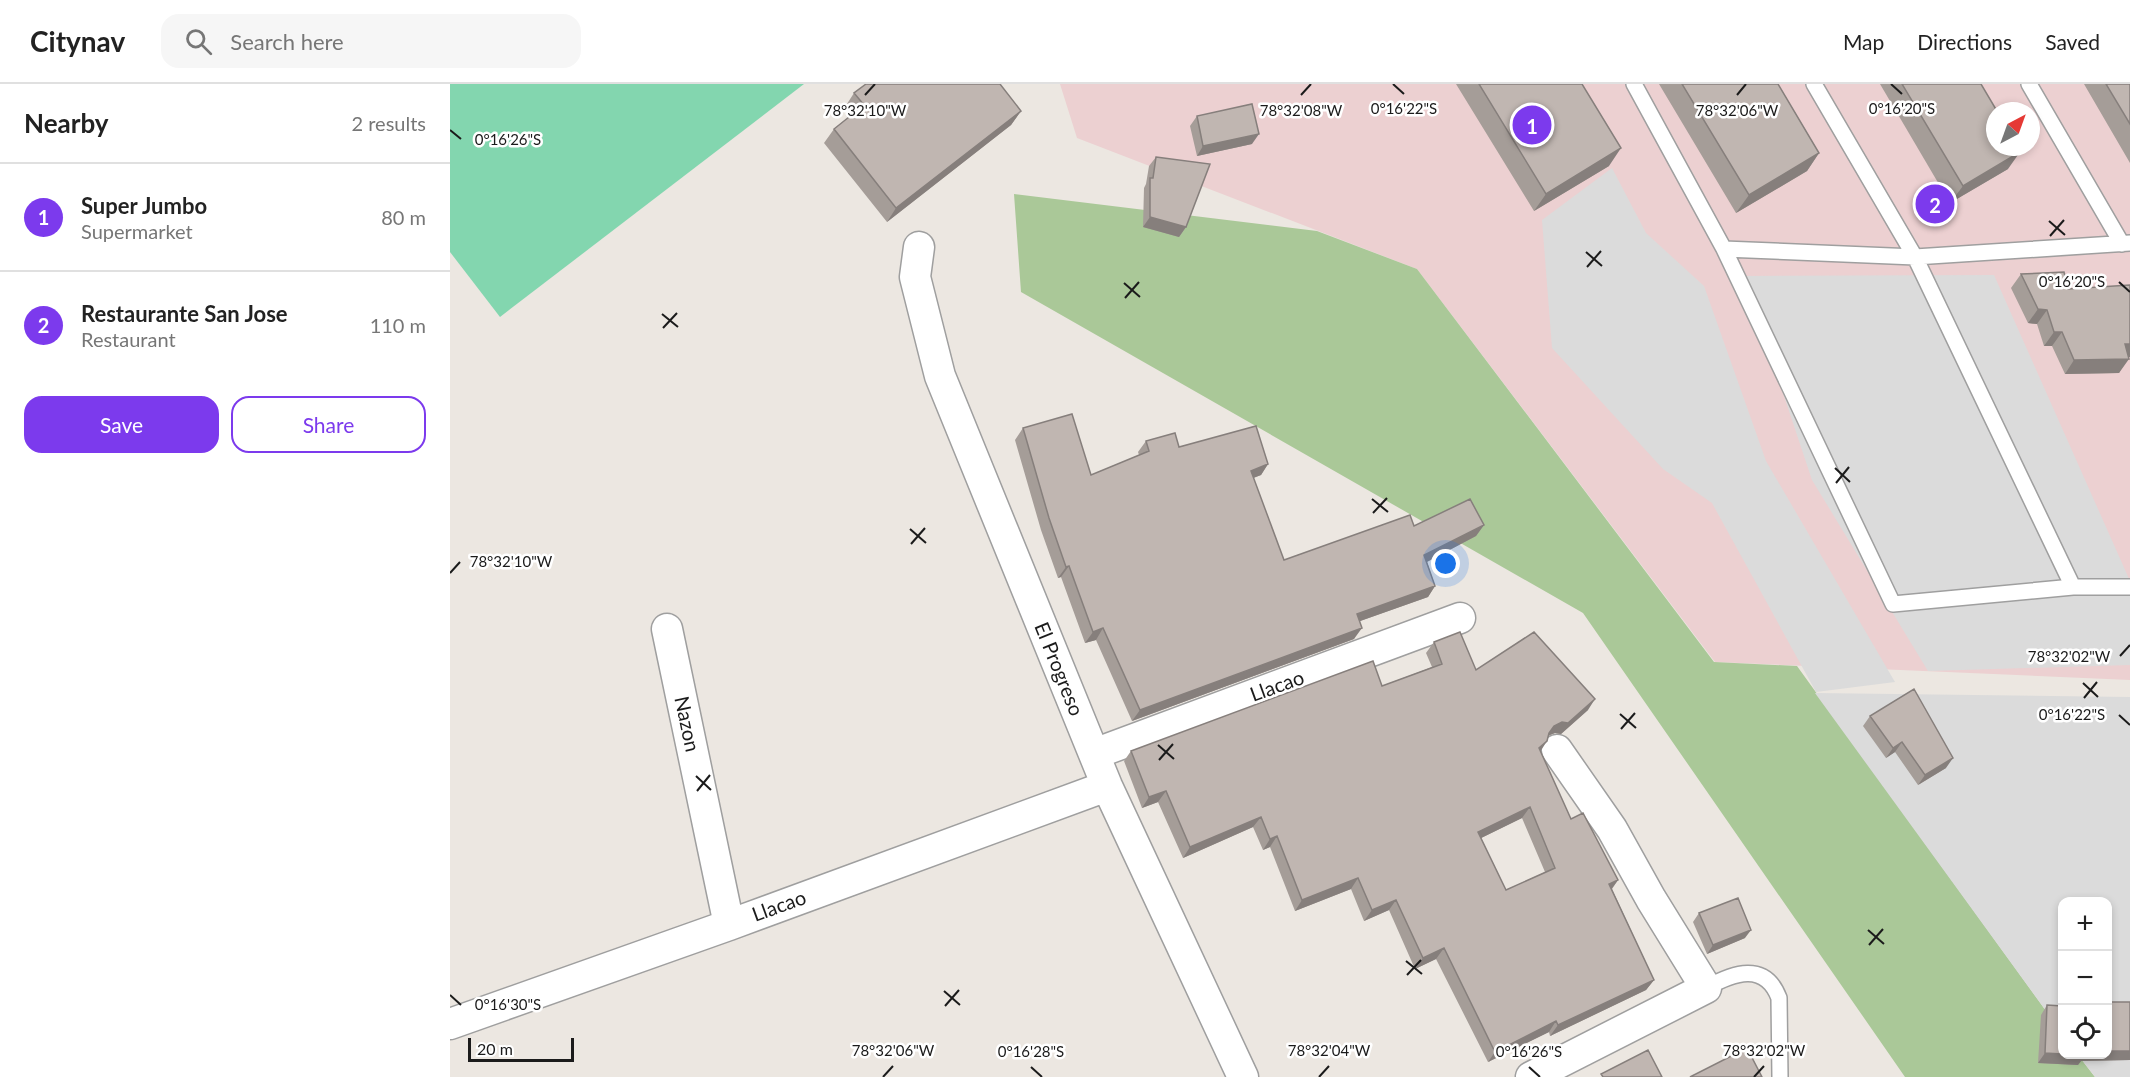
<!DOCTYPE html>
<html lang="en">
<head>
<meta charset="utf-8">
<style>
  :root { --surface:#fff; --page:#f6f6f6; --text:#222; --muted:#767676; --line:#e0e0e0; --accent:#7c3aed }
  body { margin:0; font-family:Lato,sans-serif; background:var(--page); color:var(--text) }
  .controls { position:absolute; right:18px; bottom:18px; display:grid; overflow:hidden; border-radius:12px; box-shadow:0 3px 9px #0003 }
  .controls button { width:54px; height:54px; display:grid; place-items:center; padding:0; border:0; border-bottom:2px solid var(--line); background:var(--surface); color:var(--text); font:30px sans-serif }
  .compass { position:absolute; left:1536px; top:18px; width:54px; height:54px; border-radius:50%; background:var(--surface); box-shadow:0 3px 9px #0003; rotate:41deg }
  .scale { position:absolute; left:18px; bottom:15px; width:106px; box-sizing:border-box; padding-left:6px; border:3px solid #1b1b1b; border-top:0; font-size:16px; line-height:21px; white-space:nowrap; color:#1b1b1b; -webkit-text-stroke:4px #fff; paint-order:stroke }
  .you { position:absolute; left:996px; top:480px; width:21px; height:21px; margin:-15px; border:4px solid #fff; border-radius:50%; background:#1a73e8; box-shadow:0 0 0 9px #1a73e833 }
  .badge { display:grid; place-items:center; width:39px; height:39px; border-radius:50%; background:var(--accent); color:#fff; font-size:20px; font-weight:700 }
  .pin { position:absolute; translate:-50% -50%; border:3px solid #fff; box-shadow:0 2px 6px #0006 }
  .list { margin:0; padding:0; list-style:none }
  h2 { display:flex; justify-content:space-between; align-items:center; height:78px; margin:0; padding:0 24px; font-size:26px }
  h2 small { font-size:20px; font-weight:400; color:var(--muted) }
  .list li { display:grid; grid-template-columns:39px 1fr auto; gap:18px; align-items:center; box-sizing:border-box; height:108px; padding:0 24px; border-top:2px solid var(--line) }
  .list b { display:block; font-size:22px; white-space:nowrap }
  .list p { margin:0; font-size:20px; white-space:nowrap; color:var(--muted) }
  .list em { font-size:20px; font-style:normal; color:var(--muted) }
  .actions { display:flex; gap:12px; padding:18px 24px }
  .actions a { flex:1; padding:14px 0; border:2px solid var(--accent); border-radius:18px; text-align:center; font-size:21px; color:var(--accent) }
  .actions .main { background:var(--accent); color:#fff }
  .icon { flex:none; width:33px; height:33px; fill:none; stroke:currentColor; stroke-width:2; stroke-linecap:round; stroke-linejoin:round }
  .map { position:relative; flex:none; width:1680px; height:993px; overflow:hidden }
  header { display:flex; align-items:center; gap:36px; box-sizing:border-box; height:84px; padding:0 30px; background:var(--surface); border-bottom:2px solid var(--line) }
  header strong { font-size:28px }
  nav { display:flex; gap:33px; margin-inline-start:auto; font-size:21px }
  .search { width:420px; height:54px; background:var(--page); display:flex; align-items:center; gap:15px; box-sizing:border-box; padding:0 21px; border-radius:18px; color:var(--muted); font-size:22px }
  main { display:flex }
  aside { flex:1; background:var(--surface) }
  .map>svg:first-child { display:block }
  .commercial { fill:#ecd0d1; fill-rule:evenodd }
  .forest { fill:#aac898 }
  .pitch { fill:#83d6af }
  .parking { fill:#dbdbdb }
  .lines { fill:none; stroke-linecap:round; stroke-linejoin:round }
  .lane-casing { stroke:#9f9f9f; stroke-width:18 }
  .street-casing { stroke:#9f9f9f; stroke-width:33 }
  .lane { stroke:#fff; stroke-width:15 }
  .street { stroke:#fff; stroke-width:30 }
  .wall { fill:#a59d98; fill-rule:evenodd }
  .shaded-wall { fill:#867f7c }
  .building { fill:#c0b6b1; stroke:#867f7c; stroke-width:1.5; fill-rule:evenodd }
  .ticks { fill:none; stroke:#1b1b1b; stroke-width:2 }
  .labels { text-anchor:middle; stroke-width:5; stroke-linejoin:round; paint-order:stroke }
  .street-label { font-size:20px; fill:#1b1b1b; stroke:#fff }
  .ticks-label { font-size:15px; text-anchor:middle; fill:#1b1b1b; stroke:#fff; stroke-width:5; stroke-linejoin:round; paint-order:stroke }
</style>
</head>
<body>
<header>
<strong>Citynav</strong>
<div class="search"><svg class="icon" aria-label="search" viewBox="0 0 24 24"><circle cx="10" cy="10" r="6"/><path d="M15 15l6 6"/></svg>Search here</div>
<nav><a>Map</a><a>Directions</a><a>Saved</a></nav>
</header>
<main>
<aside>
<h2>Nearby<small>2 results</small></h2>
<ul class="list">
<li><span class="badge">1</span><div><b>Super Jumbo</b><p>Supermarket</p></div><em>80 m</em></li>
<li><span class="badge">2</span><div><b>Restaurante San Jose</b><p>Restaurant</p></div><em>110 m</em></li>
</ul>
<div class="actions"><a class="main">Save</a><a>Share</a></div>
</aside>
<div class="map">
<svg width="1680" height="993" viewBox="0 0 1680 993">
  <rect width="100%" height="100%" fill="#ece7e1"/>
  <!-- commercial -->
  <path class="commercial" d="M610,0H1680V596L1265,578L967,185L627,54ZM1545,27H1581V63H1545Z"/>
  <!-- forest -->
  <path class="forest" d="M564,110L867,147L967,185L1264,578L1347,582L1612,949V970L1628,971L1645,993H1455L1133,529L571,208Z"/>
  <!-- pitch -->
  <path class="pitch" d="M0,0H354L50,233L0,168Z"/>
  <!-- parking -->
  <path class="parking" d="M1162,84L1196,149L1254,202L1316,377L1445,598L1366,608L1262,419L1213,385L1102,264L1092,136Z
    M1544,191L1680,497V581L1478,587L1362,396L1294,192Z
    M1365,609L1680,613V993H1645L1628,971L1658,970V818H1612V949Z"/>
  <g class="lines">
    <!-- lane casing -->
    <g class="lane-casing">
      <path id="lane" d="M1184,0L1274,165L1443,520L1623,503H1680
        M1364,0L1465,173L1623,503
        M1579,0L1672,160
        M1274,165L1465,173L1680,159
        M1256,904C1283,889 1315,877 1329,914L1330,993"/>
    </g>
    <!-- street casing -->
    <g class="street-casing">
      <path id="street" d="M469,163L465,193L490,292L657,702L793,993
        M217,545L279,841
        M644,670L1010,534
        M0,940L279,841L657,702
        M1081,993L1256,904L1201,815L1162,745L1107,666"/>
    </g>
    <!-- lane -->
    <use href="#lane" class="lane"/>
    <!-- street -->
    <use href="#street" class="street"/>
  </g>
  <!-- wall -->
  <path class="wall" d="M1006,0H1132L1159,82L1084,127Z
    M1209,0H1328L1369,69L1357,87L1286,129Z
    M1430,0H1531L1558,85L1500,119Z
    M1634,0H1680V79Z
    M404,9L571,27L561,41L437,138L374,59L384,45L401,31L395,23Z
    M747,32L802,60L747,72L740,42Z
    M706,73L736,143L729,153L693,143L694,104L696,100L699,82Z
    M1571,190L1618,205L1678,273L1669,289L1615,290L1602,262H1594L1587,240L1578,239L1561,204Z
    M573,344L641,391L689,371L688,368L696,357L818,380L811,391L803,394L834,476L964,442L1034,441L1026,452L977,478L985,502L978,513L910,537L904,555L682,637L646,556L635,559L611,493L608,494L591,446L565,356Z
    M984,558L1026,586L1138,626L1111,650L1105,649L1098,652L1090,667L1121,735L1168,796L1162,805L1204,896L1196,906L1100,952L1099,948L1038,978L986,875L965,885L939,826L914,837L901,805L845,827L820,763L813,766L803,743L733,774L708,718L692,724L674,677L681,667L932,602L982,583L976,569ZM1072,734L1095,788L1056,806L1031,754Z
    M1420,632L1496,684L1468,701L1445,668L1436,674L1413,642Z
    M1249,829L1295,854L1257,870L1243,838Z
    M1660,918H1680V976L1631,977L1628,981L1588,979L1591,931L1597,921L1612,922V970H1658V921Z"/>
  <!-- shaded-wall -->
  <path class="shaded-wall" d="M571,27L561,41L437,138L446,124Z
    M809,50L802,60L747,72L753,62Z
    M1171,64L1159,82L1084,127L1096,110Z
    M1570,68L1558,85L1500,119L1513,102Z
    M1369,69L1357,87L1286,129L1299,111Z
    M700,133L736,143L729,153L693,143Z
    M1588,225L1597,226L1587,240L1578,239Z
    M1604,248H1612L1602,262H1594Z
    M1675,260H1680V273L1665,274Z
    M1679,275L1669,289L1615,290L1624,276Z
    M818,380L811,391L793,398L801,387Z
    M1034,441L1026,452L967,483L974,471Z
    M619,482L611,493L608,494L616,483Z
    M985,502L978,513L899,541L907,530Z
    M653,544L646,556L635,559L643,548Z
    M912,544L904,555L682,637L690,626Z
    M1145,615L1138,626L1111,650L1105,649L1097,652L1091,659L1104,642Z
    M1097,657L1090,668L1089,664Z
    M1452,658L1445,668L1436,674L1443,664Z
    M1503,674L1496,684L1468,701L1475,691Z
    M716,707L708,718L692,724L699,713Z
    M1080,723L1072,734L1021,759L1028,748Z
    M811,733L803,743L733,774L740,763Z
    M827,752L820,763L813,766L820,755Z
    M908,794L901,805L845,827L852,816Z
    M1168,796L1160,807L1159,800Z
    M946,816L939,826L914,837L922,826Z
    M1301,846L1295,854L1257,870L1263,861Z
    M994,864L986,875L965,885L973,874Z
    M1204,896L1196,906L1100,952L1108,941Z
    M1106,937L1099,948L1038,978L1045,968Z
    M1658,967H1680V976L1631,977L1628,981L1588,979L1595,969L1658,970Z"/>
  <!-- building -->
  <path class="building" d="M416,0H550L571,27L446,124L384,45L414,21L404,9Z
    M1029,0H1132L1171,64L1096,110Z
    M1232,0H1328L1369,69L1299,111Z
    M1452,0H1531L1547,27H1545V63H1567L1570,68L1513,102Z
    M1656,0H1680V40Z
    M802,20L809,50L753,62L747,32Z
    M706,73L760,80L736,143L700,133V94H703Z
    M1614,188L1618,205L1680,201V260H1675L1679,275L1624,276L1612,248H1604L1597,226L1588,225L1571,190Z
    M622,330L641,391L699,367L696,357L725,349L729,363L806,342L818,380L801,387L834,476L960,431L964,442L1020,415L1034,441L974,471L985,502L907,530L912,544L690,626L653,544L643,548L619,482L616,483L599,434L573,344Z
    M1010,548L1026,586L1084,548L1145,615L1118,639L1112,638L1104,642L1099,649L1097,657L1089,664L1121,735L1133,729L1168,796L1159,800L1204,896L1108,941L1106,937L1045,968L994,864L973,874L946,816L922,826L908,794L852,816L827,752L820,755L811,733L740,763L716,707L699,713L681,667L923,577L932,602L992,580L984,558ZM1080,723L1105,784L1056,806L1028,748Z
    M1464,605L1503,674L1475,691L1452,658L1443,664L1420,632Z
    M1288,814L1301,846L1263,861L1249,829Z
    M1660,918H1680V967H1658V925H1660Z
    M1597,921L1612,922V970L1595,969Z
    M1297,964L1312,993H1240Z
    M1198,966L1212,993H1153L1151,990Z"/>
  <!-- ticks -->
  <path class="ticks" d="M943,0L954,10M1441,0L1452,10M415,11L425,0M851,11L861,0M1287,11L1296,0M0,46L11,55M1599,137L1615,151M1600,152L1614,136M1136,168L1152,182M1137,183L1151,167M1669,198L1680,208M674,199L690,213M675,214L689,198M212,230L228,243M213,244L227,229M1385,384L1400,398M1386,399L1399,383M922,415L938,428M923,429L937,414M460,445L476,459M461,460L475,444M0,489L10,478M1670,572L1680,561M1633,599L1648,613M1634,614L1647,598M1170,630L1186,644M1669,631L1680,641M1171,645L1185,629M708,661L724,675M709,676L723,660M246,692L261,706M247,707L260,691M1418,846L1434,860M1419,861L1433,845M956,877L972,890M957,891L971,876M494,907L510,921M0,911L11,921M495,922L509,906M581,983L592,993M1079,983L1090,993M433,993L443,982M869,993L879,982M1304,993L1314,982"/>
  <g class="labels">
    <!-- street labels -->
    <g class="street-label">
      <text transform="translate(609 585) rotate(68)" y="7">El Progreso</text>
      <text transform="translate(827 602) rotate(-20)" y="7">Llacao</text>
      <text transform="translate(237 640) rotate(78)" y="7">Nazon</text>
      <text transform="translate(329 822) rotate(-20)" y="7">Llacao</text>
    </g>
  </g>
  <g class="ticks-label">
    <text x="954" y="30">0°16'22"S</text>
    <text x="1452" y="30">0°16'20"S</text>
    <text x="415" y="32">78°32'10"W</text>
    <text x="851" y="32">78°32'08"W</text>
    <text x="1287" y="32">78°32'06"W</text>
    <text x="58" y="61">0°16'26"S</text>
    <text x="1622" y="203">0°16'20"S</text>
    <text x="61" y="483">78°32'10"W</text>
    <text x="1619" y="578">78°32'02"W</text>
    <text x="1622" y="636">0°16'22"S</text>
    <text x="58" y="926">0°16'30"S</text>
    <text x="443" y="972">78°32'06"W</text>
    <text x="879" y="972">78°32'04"W</text>
    <text x="1314" y="972">78°32'02"W</text>
    <text x="581" y="973">0°16'28"S</text>
    <text x="1079" y="973">0°16'26"S</text>
  </g>
</svg>
<div class="controls">
<button>+</button>
<button>−</button>
<button><svg class="icon" aria-label="locate" viewBox="0 0 24 24"><circle cx="12" cy="12" r="6"/><path d="M12 2v4M12 18v4M2 12h4M18 12h4"/></svg></button>
</div>
<svg class="compass" viewBox="-18 -18 36 36"><path d="M0-13l5 13h-10z" fill="#e53935"/><path d="M0 13l5-13h-10z" fill="#767676"/></svg>
<div class="scale">20 m</div>
<div class="you"></div>
<div class="pin badge" style="left:1082px;top:41px">1</div>
<div class="pin badge" style="left:1485px;top:120px">2</div>
</div>
</main>
</body>
</html>
